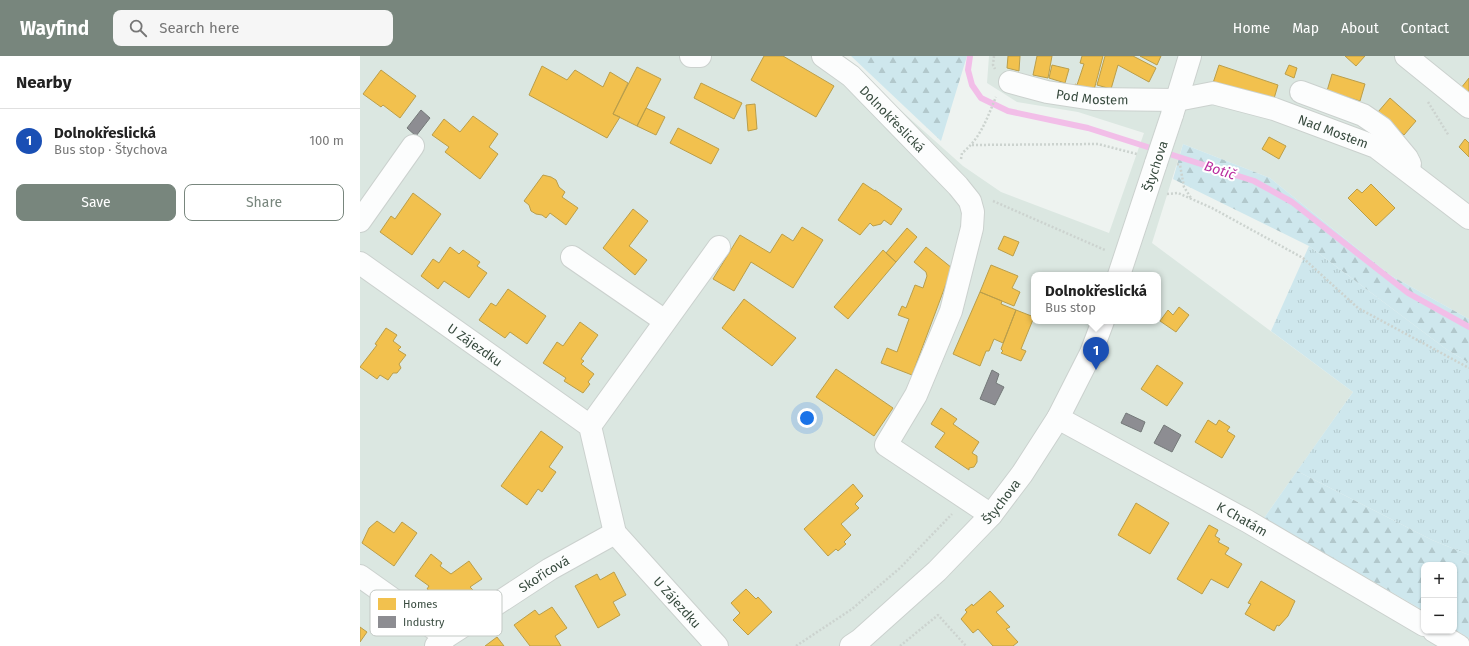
<!DOCTYPE html>
<html lang="en">
<head>
<meta charset="utf-8">
<style>
  :root { --surface:#fff; --page:#f6f6f6; --text:#222; --muted:#767676; --line:#e0e0e0; --accent:#78867d }
  body { margin:0; font-family:"Fira Sans",sans-serif; background:var(--page); color:var(--text) }
  .controls { position:absolute; right:12px; bottom:12px; display:grid; overflow:hidden; border-radius:8px; box-shadow:0 1px 3px #0004 }
  .controls button { width:36px; height:36px; display:grid; place-items:center; padding:0; border:0; border-bottom:1px solid var(--line); background:var(--surface); color:var(--text); font:20px sans-serif }
  .you { position:absolute; left:447px; top:362px; width:14px; height:14px; margin:-10px; border:3px solid #fff; border-radius:50%; background:#1a73e8; box-shadow:0 0 0 6px #1a73e833 }
  .badge { display:grid; place-items:center; width:26px; height:26px; border-radius:50%; background:var(--accent); color:#fff; font-size:13px; font-weight:700 }
  .pin { position:absolute; translate:-50% -33px; filter:drop-shadow(0 1px 2px #0008) }
  .pin::after { content:''; position:absolute; top:21px; width:14px; height:12px; background:inherit; clip-path:polygon(0 0,100% 0,50% 100%) }
  .popup { position:absolute; left:671px; top:216px; width:130px; height:52px; box-sizing:border-box; display:grid; place-content:center; border-radius:8px; background:var(--surface); filter:drop-shadow(0 1px 3px #0005); font-size:13px; white-space:nowrap; color:var(--muted) }
  .popup b { font-size:15px; color:var(--text) }
  .popup::after { content:''; position:absolute; left:50%; top:100%; margin-left:-8px; border:8px solid transparent; border-top-color:var(--surface) }
  .list { margin:0; padding:0; list-style:none }
  h2 { display:flex; justify-content:space-between; align-items:center; height:52px; margin:0; padding:0 16px; font-size:17px }
  h2 small { font-size:13px; font-weight:400; color:var(--muted) }
  .list li { display:grid; grid-template-columns:26px 1fr auto; gap:12px; align-items:center; box-sizing:border-box; height:64px; padding:0 16px; border-top:1px solid var(--line) }
  .list b { display:block; font-size:15px; white-space:nowrap }
  .list p { margin:0; font-size:13px; white-space:nowrap; color:var(--muted) }
  .list em { font-size:13px; font-style:normal; color:var(--muted) }
  .actions { display:flex; gap:8px; padding:12px 16px }
  .actions a { flex:1; padding:9px 0; border:1px solid var(--accent); border-radius:8px; text-align:center; font-size:14px; color:var(--accent) }
  .actions .main { background:var(--accent); color:#fff }
  .icon { flex:none; width:22px; height:22px; fill:none; stroke:currentColor; stroke-width:2; stroke-linecap:round; stroke-linejoin:round }
  .map { position:relative; flex:none; width:1109px; height:590px; overflow:hidden }
  header { display:flex; align-items:center; gap:24px; box-sizing:border-box; height:56px; padding:0 20px; background:var(--accent); color:#fff }
  header strong { font-size:19px }
  nav { display:flex; gap:22px; margin-inline-start:auto; font-size:14px }
  .search { width:280px; height:36px; background:var(--page); display:flex; align-items:center; gap:10px; box-sizing:border-box; padding:0 14px; border-radius:8px; color:var(--muted); font-size:15px }
  main { display:flex }
  aside { flex:1; background:var(--surface) }
  .map>svg:first-child { display:block }
  .residential { fill:#dbe7e1; fill-rule:evenodd }
  .grass { fill:url(#grass-tufts) }
  .forest { fill:url(#forest-firs) }
  .homes { fill:#f2c14e; stroke:#ba9e4a }
  .industry { fill:#8d8d92; stroke:#747979 }
  .lines { fill:none; stroke-linecap:round; stroke-linejoin:round }
  .stream { stroke:#f2bee8; stroke-width:6 }
  .minor-casing { stroke:#cbd1ce; stroke-width:24 }
  .tertiary-casing { stroke:#cbd1ce; stroke-width:24 }
  .path { stroke:#ccd3cf; stroke-width:2.5; stroke-dasharray:2 2; stroke-linecap:butt }
  .minor { stroke:#fcfdfd; stroke-width:22 }
  .tertiary { stroke:#fcfdfd; stroke-width:22 }
  .tertiary-bridge-casing { stroke:#cbd1ce; stroke-width:24; stroke-linecap:butt }
  .tertiary-bridge { stroke:#fcfdfd; stroke-width:22 }
  .labels { text-anchor:middle; stroke-width:4; stroke-linejoin:round; paint-order:stroke }
  .street-label { font-size:13px; fill:#384b3f; stroke:#fff }
  .water-label { font-size:14px; font-style:italic; fill:#ba2e9f; stroke:#fff }
  .key { fill:#fff; stroke:#c3c9c5; stroke-width:1 }
  .key-label { font-size:11px; fill:#384b3f }
</style>
</head>
<body>
<header>
<strong>Wayfind</strong>
<div class="search"><svg class="icon" aria-label="search" viewBox="0 0 24 24"><circle cx="10" cy="10" r="6"/><path d="M15 15l6 6"/></svg>Search here</div>
<nav><a>Home</a><a>Map</a><a>About</a><a>Contact</a></nav>
</header>
<main>
<aside>
<h2>Nearby<small></small></h2>
<ul class="list">
<li><span class="badge" style="background:#1a4fb4">1</span><div><b>Dolnokřeslická</b><p>Bus stop · Štychova</p></div><em>100 m</em></li>
</ul>
<div class="actions"><a class="main">Save</a><a>Share</a></div>
</aside>
<div class="map">
<svg width="1109" height="590" viewBox="0 0 1109 590">
  <defs>
    <pattern id="grass-tufts" width="24" height="20" patternUnits="userSpaceOnUse"><rect width="24" height="20" fill="#cee7ed"/><path d="M3 7l-1-3M5 7V3M7 7l1-3M15 17l-1-3M17 17v-4M19 17l1-3" fill="none" stroke="#b2c8cc"/></pattern>
    <pattern id="forest-firs" width="22" height="20" patternUnits="userSpaceOnUse"><rect width="22" height="20" fill="#cee7ed"/><path d="M5 1l3.5 6h-7zM16 11l3.5 6h-7z" fill="#b2c8cc"/></pattern>
  </defs>
  <rect width="100%" height="100%" fill="#eef3f0"/>
  <!-- residential -->
  <path class="residential" d="M0,0H480L603,110L641,136L749,177L784,77L718,56L657,46L627,27L629,0H1109V263L1030,219L910,122L823,88L792,187L993,336L904,462L1064,555V575H1094V573L1109,582V590H0ZM674,219H798V265H674Z"/>
  <!-- grass -->
  <path class="grass" d="M949,190L1086,293L1109,307V499L1072,484L937,415L993,336L911,275Z"/>
  <!-- forest -->
  <path class="forest" d="M491,0H607L581,85Z
    M823,88L910,122L1030,219L1109,263V307L1086,293L949,190L813,123Z
    M937,415L1072,484L1109,499V582L1094,573V509H1064V555L904,462Z"/>
  <!-- homes -->
  <path class="homes" d="M404,0H423L474,30L456,61L391,24Z
    M648,0H660L659,15L647,12Z
    M677,0H692L688,22L673,19Z
    M722,0H743L734,34L715,30V28L717,29L724,8L720,7Z
    M745,0H773L796,12L789,26L758,9L751,33L737,29Z
    M780,0H801L797,9Z
    M985,0H1005L996,10Z
    M692,9L709,13L705,27L689,22Z
    M859,9L918,29L913,46L853,27Z
    M929,9L937,12L934,22L925,18Z
    M182,10L207,24L215,14L243,31L250,16L268,27L253,58L260,61L247,82L169,39Z
    M277,11L301,23L277,70L253,58Z
    M21,14L56,40L40,62L23,49L21,51L3,38Z
    M972,18L1005,28L1000,45L967,35Z
    M1109,22V39L1101,32Z
    M341,27L382,47L374,63L334,42Z
    M1030,42L1056,65L1044,79L1018,56Z
    M395,48L397,73L388,75L386,49Z
    M286,52L305,61L296,79L277,70Z
    M113,60L138,78L129,91L138,98L120,123L85,96L89,91L72,79L84,63L100,76Z
    M318,72L359,93L351,108L310,87Z
    M909,81L926,90L919,103L902,93Z
    M1105,83L1109,87V101L1099,91Z
    M183,119L191,121L196,124L199,131L205,136L202,141L218,152L206,169L190,157L186,162L182,159L176,158L171,155L169,149L164,145Z
    M503,127L515,135V134L542,153L531,169L524,164L521,168L513,170L510,167L500,179L478,164Z
    M1011,128L1035,152L1016,170L988,142L997,133L1002,137Z
    M53,137L81,158L52,199L20,176L31,160L35,163Z
    M273,153L288,165L269,190L287,204L275,219L243,192Z
    M442,171L463,184L433,232L391,206L374,235L353,223L380,179L410,197L422,178L433,185Z
    M547,172L557,181L536,206L526,197Z
    M644,180L659,186L653,200L638,193Z
    M90,191L99,198L103,194L120,206L117,210L127,217L109,242L84,225L78,233L61,220L73,203L79,207Z
    M566,191L592,212L552,319L521,307L527,292L537,296L549,263L538,259L542,250L546,252L555,229L563,232L567,220L566,216L554,206Z
    M523,194L536,206L488,263L474,251Z
    M631,209L658,220L652,232L660,236L654,250L620,236Z
    M148,233L186,260L167,288L150,276L145,282L119,264L131,247L136,250Z
    M620,236L642,245L641,248L656,254L643,287L634,283L629,295H626L620,310L593,298Z
    M384,243L436,282L412,310L362,272Z
    M819,251L829,259L816,276L800,265L808,254L813,259Z
    M656,254L674,261L661,293L666,295L661,305L641,297L643,295L641,293Z
    M220,266L238,279L221,303L224,305L221,308L234,318L228,326L230,328L223,337L204,325L206,322L183,307L197,286L203,290Z
    M26,272L37,279L33,285L41,291L38,294L46,299L39,308L41,312L37,317H33L28,324L20,319L17,323L0,311L17,289L15,288Z
    M797,309L823,327L807,350L781,333Z
    M476,313L533,352L514,380L456,341Z
    M581,352L597,363L593,368L619,386L612,397L617,400V406L614,411L609,412V414L575,391L585,377L571,368Z
    M848,364L856,369L859,364L870,371L867,375L875,380L862,402L835,386Z
    M181,375L203,391L189,411L196,416L182,436L178,433L167,449L141,430Z
    M493,428L503,440L495,448L499,452L481,468L491,479L484,486L486,488L478,495L476,493L468,500L444,473Z
    M776,447L809,467L790,498L758,479Z
    M17,465L34,477L42,466L57,477L34,510L2,487L9,472Z
    M849,469L858,474L855,480L860,483L858,486L869,492L865,498L882,508L868,532L851,523L842,538L817,523Z
    M71,498L82,507L80,510L91,518L109,505L122,523L110,531L113,534L90,550L67,533L69,530L55,520Z
    M254,516L266,539L253,546L260,559L238,572L215,530L237,518L240,524Z
    M901,525L935,545L928,560L919,570L917,569L914,575L885,558L891,548L888,547Z
    M386,533L396,543L398,541L412,556L388,579L373,564L380,557L371,547Z
    M630,535L644,550L636,556L650,571L646,573L658,586L653,590H633L618,573L613,577L601,563L607,556L605,554L612,548L613,550Z
    M192,551L207,572L195,580L201,590H170L154,569L175,554L179,559Z
    M0,571L7,576L0,586Z
    M137,581L144,590H125Z"/>
  <!-- industry -->
  <path class="industry" d="M61,54L70,62L56,80L47,72Z
    M632,314L639,318L636,327L644,331L635,349L620,343Z
    M766,357L785,366L781,376L761,367Z
    M804,369L821,379L812,396L794,387Z"/>
  <g class="lines">
    <!-- stream -->
    <path class="stream" d="M610,0L608,14L612,29L621,42L648,55L728,72L894,125L932,146L1048,237L1109,271"/>
    <!-- minor casing -->
    <g class="minor-casing">
      <g id="minor">
        <path d="M331,0H340"/>
        <path id="s1" d="M463,0L491,20L598,130L610,145L613,156L612,172L591,255L556,339L526,389L631,459"/>
        <path d="M1046,0L1109,51"/>
        <path id="s2" d="M650,26L687,36L733,43L817,44L853,37L914,53L1016,91L1109,162"/>
        <path d="M941,36L1003,59L1022,72L1047,102L1050,108"/>
        <path d="M0,165L53,90"/>
        <path d="M212,201L305,265"/>
        <path id="s3" d="M0,207L230,370L255,477L357,590"/>
        <path id="s4" d="M698,362L887,465L1064,569"/>
        <path d="M230,370L359,191"/>
        <path d="M0,520L86,581"/>
        <path d="M1074,575L1099,590"/>
        <path id="s5" d="M76,590L86,581L103,570L190,513L255,477"/>
      </g>
    </g>
    <!-- tertiary casing -->
    <g class="tertiary-casing">
      <g id="tertiary">
        <path d="M812,59L830,0"/>
        <path d="M759,219L796,107"/>
        <path id="s6" d="M491,590L500,584L577,515L631,459L662,418L698,362L731,297L743,265"/>
      </g>
    </g>
    <!-- path -->
    <path class="path" d="M634,0L633,9L635,13
      M1068,46L1089,80
      M612,89L738,88L777,98
      M601,103L602,97C621,82 627,62 636,41
      M817,108L820,109L824,131L831,142
      M807,138L818,137L852,152L943,202L998,252L1109,312
      M633,145L745,194
      M436,590L492,553L540,512L592,458
      M540,590L578,559L606,590"/>
    <!-- minor -->
    <use href="#minor" class="minor"/>
    <!-- tertiary -->
    <use href="#tertiary" class="tertiary"/>
    <!-- tertiary-bridge casing -->
    <g class="tertiary-bridge-casing">
      <path id="tertiary-bridge" d="M796,107L812,59"/>
    </g>
    <!-- tertiary-bridge -->
    <use href="#tertiary-bridge" class="tertiary-bridge"/>
  </g>
  <g class="labels">
    <!-- street labels -->
    <g class="street-label">
      <text dy="5" stroke="none"><textPath href="#s2" startOffset="84">Pod Mostem</textPath></text>
      <text dy="5" stroke="none"><textPath href="#s1" startOffset="94">Dolnokřeslická</textPath></text>
      <text dy="5" stroke="none"><textPath href="#s2" startOffset="332">Nad Mostem</textPath></text>
      <text transform="translate(795 110) rotate(-72)" y="5">Štychova</text>
      <text dy="5" stroke="none"><textPath href="#s3" startOffset="141">U Zájezdku</textPath></text>
      <text dy="5" stroke="none"><textPath href="#s6" startOffset="209">Štychova</textPath></text>
      <text dy="5" stroke="none"><textPath href="#s4" startOffset="210">K Chatám</textPath></text>
      <text dy="5" stroke="none"><textPath href="#s5" startOffset="130">Skořicová</textPath></text>
      <text dy="5" stroke="none"><textPath href="#s3" startOffset="485">U Zájezdku</textPath></text>
    </g>
    <!-- water labels -->
    <g class="water-label">
      <text transform="translate(860 114) rotate(18)" y="5">Botič</text>
    </g>
  </g>
  <!-- legend -->
  <rect x="10" y="534" width="132" height="46" rx="6" class="key"/>
  <rect x="18" y="542" width="18" height="12" fill="#f2c14e"/>
  <rect x="18" y="560" width="18" height="12" fill="#8d8d92"/>
  <g class="key-label">
    <text x="43" y="552">Homes</text>
    <text x="43" y="570">Industry</text>
  </g>
</svg>
<div class="controls">
<button>+</button>
<button>−</button>
</div>
<div class="you"></div>
<div class="pin badge" style="left:736px;top:314px;background:#1a4fb4">1</div>
<div class="popup"><b>Dolnokřeslická</b>Bus stop</div>
</div>
</main>
</body>
</html>
